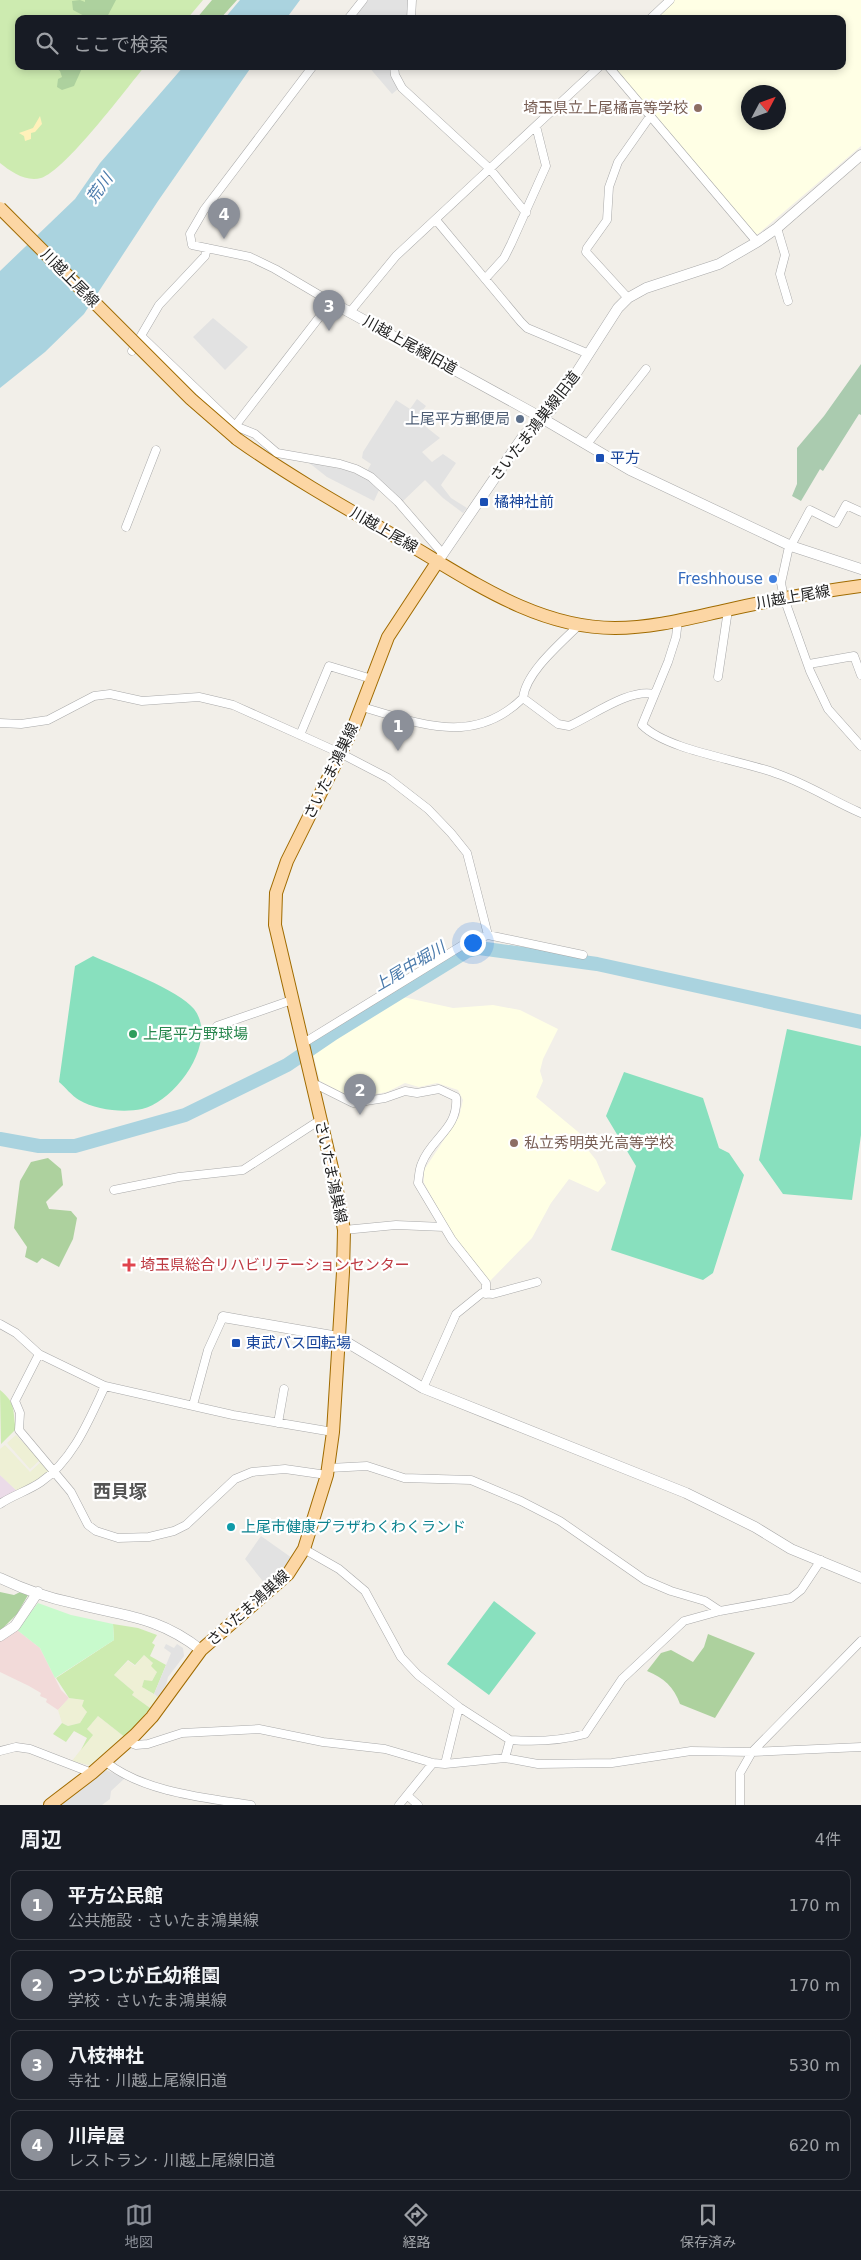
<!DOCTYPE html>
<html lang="ja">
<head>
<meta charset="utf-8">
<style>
  :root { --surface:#171b24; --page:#20242c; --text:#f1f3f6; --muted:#9ea1a6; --line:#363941; --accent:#8c9099 }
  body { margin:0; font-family:"DejaVu Sans","Noto Sans JP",sans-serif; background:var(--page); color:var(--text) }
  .compass { position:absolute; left:741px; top:85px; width:45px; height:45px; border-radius:50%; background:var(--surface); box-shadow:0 2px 8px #0003; rotate:49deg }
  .you { position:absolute; left:472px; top:942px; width:18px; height:18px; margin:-12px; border:4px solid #fff; border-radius:50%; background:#1a73e8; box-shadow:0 0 0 8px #1a73e833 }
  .badge { display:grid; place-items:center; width:32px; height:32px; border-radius:50%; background:var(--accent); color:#fff; font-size:16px; font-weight:700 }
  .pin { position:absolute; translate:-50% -41px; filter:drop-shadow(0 1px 2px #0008) }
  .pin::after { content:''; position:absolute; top:26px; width:18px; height:15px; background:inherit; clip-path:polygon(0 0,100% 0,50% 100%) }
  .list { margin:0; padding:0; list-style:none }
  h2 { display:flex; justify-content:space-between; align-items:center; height:65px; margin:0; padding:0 20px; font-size:21px }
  h2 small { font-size:16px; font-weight:400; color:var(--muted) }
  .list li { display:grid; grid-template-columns:32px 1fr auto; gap:15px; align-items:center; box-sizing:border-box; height:70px; margin:0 10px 10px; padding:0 10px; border:1px solid var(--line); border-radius:10px }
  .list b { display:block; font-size:19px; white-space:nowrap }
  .list p { margin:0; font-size:16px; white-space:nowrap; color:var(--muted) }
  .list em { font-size:16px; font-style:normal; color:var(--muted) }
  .icon { flex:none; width:28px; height:28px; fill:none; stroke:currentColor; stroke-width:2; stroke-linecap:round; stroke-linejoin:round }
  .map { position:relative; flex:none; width:861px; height:1805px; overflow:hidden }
  .search { position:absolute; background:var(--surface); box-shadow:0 2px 8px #0003; left:15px; right:15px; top:15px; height:55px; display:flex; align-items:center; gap:12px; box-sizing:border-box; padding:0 18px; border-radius:10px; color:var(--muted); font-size:19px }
  .sheet { height:385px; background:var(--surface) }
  nav { display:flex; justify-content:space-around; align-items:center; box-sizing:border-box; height:70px; border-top:1px solid var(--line); background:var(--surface); font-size:14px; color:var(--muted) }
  nav a { display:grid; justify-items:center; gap:2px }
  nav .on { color:var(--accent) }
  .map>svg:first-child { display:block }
  .commercial { fill:#f2dad9 }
  .industrial { fill:#ebdbe8 }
  .education { fill:#ffffe5; fill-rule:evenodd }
  .farmland { fill:#eef0d5 }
  .grass { fill:#cdebb0 }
  .forest { fill:#add19e }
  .sand { fill:#fff1ba }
  .cemetery { fill:#aacbaf }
  .park { fill:#c8facc }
  .pitch { fill:#88e0be }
  .parking { fill:#e2e2e2 }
  .water { fill:#aad3df }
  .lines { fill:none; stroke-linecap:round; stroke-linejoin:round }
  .river { stroke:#aad3df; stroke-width:14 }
  .minor-casing { stroke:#a9a9a9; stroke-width:9 }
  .tertiary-casing { stroke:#a9a9a9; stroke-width:11 }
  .primary-casing { stroke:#a06b00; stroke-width:14 }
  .minor { stroke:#fff; stroke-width:8 }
  .tertiary { stroke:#fff; stroke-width:10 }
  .primary { stroke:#fcd6a4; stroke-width:12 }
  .primary-bridge-casing { stroke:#a06b00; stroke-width:14; stroke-linecap:butt }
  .primary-bridge { stroke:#fcd6a4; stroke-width:12 }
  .education-dot { fill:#8d6e63; stroke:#fff; stroke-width:2 }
  .service-dot { fill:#5c6f8a; stroke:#fff; stroke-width:2 }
  .transit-dot { fill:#1a4fb4; stroke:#fff; stroke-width:2 }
  .shop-dot { fill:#3f7fe0; stroke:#fff; stroke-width:2 }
  .leisure-dot { fill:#2e9e5b; stroke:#fff; stroke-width:2 }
  .health-dot { fill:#e0444e; stroke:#fff; stroke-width:2 }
  .culture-dot { fill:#0f9aa8; stroke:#fff; stroke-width:2 }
  .labels { text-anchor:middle; stroke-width:4.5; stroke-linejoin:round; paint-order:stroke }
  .education-label { font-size:15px; fill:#785e54; stroke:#fff; text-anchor:end }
  .street-label { font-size:15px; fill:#222; stroke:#fff }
  .service-label { font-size:15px; fill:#4e5e75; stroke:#fff; text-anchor:end }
  .transit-label { font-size:15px; fill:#164399; stroke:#fff; text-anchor:start }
  .shop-label { font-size:15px; fill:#366cbe; stroke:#fff; text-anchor:end }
  .leisure-label { font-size:15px; fill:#27864d; stroke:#fff; text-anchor:start }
  .health-label { font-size:15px; fill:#be3a42; stroke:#fff; text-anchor:start }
  .culture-label { font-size:15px; fill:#0d838f; stroke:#fff; text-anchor:start }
  .water-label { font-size:16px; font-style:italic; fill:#4a7aab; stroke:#fff }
  .quarter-label { font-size:18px; font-weight:bold; fill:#555; stroke:#fff }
</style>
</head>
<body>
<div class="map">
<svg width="861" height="1805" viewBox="0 0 861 1805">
  <rect width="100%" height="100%" fill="#f2efe9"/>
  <!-- commercial -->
  <path class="commercial" d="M17,1630L40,1648L61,1690L69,1698L58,1710L46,1702L47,1699L40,1696L41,1693L29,1686L0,1672V1641Z"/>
  <!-- industrial -->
  <path class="industrial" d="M0,1475L17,1491L0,1501Z"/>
  <!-- education -->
  <path class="education" d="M674,0H861V146L758,234H754L612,66H842V19H654ZM748,92H778V122H748Z
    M403,997L453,1008L493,1005L520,1010L558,1029L543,1059L540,1071L543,1081L536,1097L583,1136L588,1150L596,1160L606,1183L598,1192L569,1179L551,1203L532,1238L490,1281L485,1279L454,1237L424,1183V1170L459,1117L463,1100L458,1090L437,1083L419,1087L405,1083L387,1092L353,1098L320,1081L313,1053Z"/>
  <!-- farmland -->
  <path class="farmland" d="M16,1435L40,1460L30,1469L7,1443Z
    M5,1445L30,1472L42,1461L49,1469L48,1474L17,1491L0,1475V1449Z
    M144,1655L153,1663L157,1672L151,1682L144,1680L142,1687L158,1697L150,1708L132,1695L134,1692L114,1675L128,1661L135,1666Z
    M69,1698L84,1700L87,1712L80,1723L68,1726L62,1723L58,1710Z
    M98,1716L126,1738L92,1766L72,1761L92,1735L87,1729Z"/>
  <!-- grass -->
  <path class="grass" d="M0,0H203L187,19H19V66H145C126,89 65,171 41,178C26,182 11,172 0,163Z
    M0,1390C17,1404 12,1410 16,1429L1,1444Z
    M113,1624L138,1628L157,1635L152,1643L155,1645L150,1656L166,1665L154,1694L142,1687L144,1680L152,1681L157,1672L151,1666L153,1663L144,1655L135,1665L128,1660L114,1675L134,1692L132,1695L150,1708L126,1738L98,1716L87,1729L93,1735L81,1750L87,1738L74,1731L66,1742L53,1734L62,1723L68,1726L80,1723L87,1712L82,1706L84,1700L69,1698L56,1678L114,1640Z"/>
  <!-- forest -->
  <path class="forest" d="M80,0L85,2V0H116L106,19H90L73,10L72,1Z
    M212,0H237L220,19H196Z
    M53,66H83L74,86L62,90L57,87L58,79L62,77L60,71Z
    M48,1158L61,1169L63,1185L46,1202L49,1209L71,1211L77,1218L73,1239L59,1267L42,1258L37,1263L25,1257L27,1247L14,1228L20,1181L31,1162Z
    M0,1592L14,1595L20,1592L28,1595L17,1614L0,1631Z
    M708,1634L755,1653L715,1718L680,1704C674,1687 664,1678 647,1671L661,1653L671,1650L693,1662L704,1647Z"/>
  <!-- sand -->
  <path class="sand" d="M40,116L42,124L35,132L31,133V139L25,141L24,136L19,133L33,128Z"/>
  <!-- cemetery -->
  <path class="cemetery" d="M861,364V415L859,414L823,471L820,469L801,501L792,496L797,484V448L824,416Z"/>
  <!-- park -->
  <path class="park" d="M38,1603L71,1615L113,1624L114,1640L55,1678L40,1648L17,1630Z"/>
  <!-- pitch -->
  <path class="pitch" d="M93,956C117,967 179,990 194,1009C219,1041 176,1101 142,1109C123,1113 96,1110 79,1100C72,1096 65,1087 59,1082L75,966Z
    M787,1029L861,1046V1135L852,1200L783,1194L759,1160Z
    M624,1072L703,1098L719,1148L729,1153L744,1175L713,1273L703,1280L611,1250L636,1166L606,1116Z
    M494,1601L536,1633L489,1695L447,1664Z"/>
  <!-- parking -->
  <path class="parking" d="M368,0H409V19H353Z
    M368,66H392L398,89L392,94Z
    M213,318L248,347L225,370L193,337Z
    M417,399L426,406L416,419L440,438L422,452L432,462L443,454L456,463L441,485L451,498L467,508L463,513L443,498L425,480L402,502L367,471L371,464L362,458L363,452L396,400L410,409Z
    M308,462L347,470L370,480L380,488L374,501L327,477Z
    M261,1536L292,1558L280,1575L266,1585L245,1559Z
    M166,1644L174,1648L177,1644L183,1648L184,1656L168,1677L166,1685L158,1697L154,1694L171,1653L164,1648Z
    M106,1770L125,1778L111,1791L110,1799L102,1805H62Z"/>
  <!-- water -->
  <path class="water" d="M240,0H300L286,19H224Z
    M184,66H252L158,201L84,314L45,352L0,388V271L75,199L100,163Z"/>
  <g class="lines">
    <!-- river -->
    <path class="river" d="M0,1139L39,1146H75L185,1115L287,1065L334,1033L467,951L479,948L597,964L861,1022"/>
    <!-- minor casing -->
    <g class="minor-casing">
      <path id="minor" d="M348,19L363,0
        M411,19L412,0
        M650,19L670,0
        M394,66L395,75L402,88L490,169L526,213
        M608,66L757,242
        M436,220L521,322L527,328L589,354
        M777,228L785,255L780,274L788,301
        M485,279L504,258L511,244L546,166L536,126
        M628,298L586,252L587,248L607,220L609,187L618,162L651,115
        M350,312L396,256L600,66
        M142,337L235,426L255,434L277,453L340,464L356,469L371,477L398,502L443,554
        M132,351L159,305L205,256L207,248
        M235,426L331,302L275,269L250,257L192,245L190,234L204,210L313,66
        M587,444L646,369
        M861,512L846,505L836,523L810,510L788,551L781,583L784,598L810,671L828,709L861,746
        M126,527L156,450
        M678,620L676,637L668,662L642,725C668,751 742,760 778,774C807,784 833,801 861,813
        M809,664L854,656L861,675
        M718,677L728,610
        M523,698L558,724L569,726C592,716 629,688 654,694
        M362,707C419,723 473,747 523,698C526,672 560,644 579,625
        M0,723L21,724L48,720L94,696L110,694L142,701L199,697L233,705L300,735L340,753L388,778L428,809L451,833L467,853L488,935
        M300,735L329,666L372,679
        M217,1026L292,1000
        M302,1044L466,943L488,935L583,955
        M311,1082L353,1103L385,1098L405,1091L417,1093L439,1089L456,1097C459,1129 431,1138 422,1163C419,1169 419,1177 418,1183L452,1240L486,1283V1294
        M114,1190L179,1177L243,1170L320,1120
        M344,1230L396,1225L444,1227
        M0,1324L16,1333L39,1354L105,1386L233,1415L333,1432
        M39,1354L15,1401L20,1413L19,1430L71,1492L88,1525L96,1531L118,1538L149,1537L174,1531L186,1525L235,1479L252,1472L285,1469L327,1475
        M423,1388L456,1314L482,1293L493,1294L537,1282
        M193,1405L208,1350L223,1317
        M278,1423L284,1389
        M329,1468L367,1466L404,1478L471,1480L521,1501L560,1521L645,1580L671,1591L705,1601L720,1611
        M0,1504C13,1495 28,1491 41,1482C73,1460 89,1420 105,1386
        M304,1549L339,1569L365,1591L401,1657L418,1675L459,1707L445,1764
        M459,1707L510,1740
        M128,1742L136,1745L148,1744L182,1733L259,1729L323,1742L385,1749L433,1763L445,1764L505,1758L538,1764L612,1763L691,1751L752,1752L861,1747
        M0,1751L16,1747L30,1749L92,1773
        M505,1758L510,1740C536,1742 560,1741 585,1734L622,1679L684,1621L720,1611L791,1598L801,1590L821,1560
        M106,1762C143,1792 206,1798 251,1805
        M408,1796L418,1805
        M399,1805L433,1763
        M740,1805V1773L752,1752L861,1641"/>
    </g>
    <!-- tertiary casing -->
    <g class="tertiary-casing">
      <path id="tertiary" d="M331,302L533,413L630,470L791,546L861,569
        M438,561L524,435L552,409L575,375L618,308L628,298L646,288L719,264L757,242L777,228L861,155
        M223,1317L338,1337L423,1388L686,1493L755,1527L791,1549L861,1578
        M0,1578C23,1589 48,1598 73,1603C123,1616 158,1616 201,1650
        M0,1636L15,1626L38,1592"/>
    </g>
    <!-- primary casing -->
    <g class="primary-casing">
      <path id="primary" d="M237,439C289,476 344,507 398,538C466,577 534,628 615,628C653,628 690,618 727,610C772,600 816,592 861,586
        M50,1805L92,1773L135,1735L152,1717L201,1650L288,1574L304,1549L327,1475L333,1432L343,1272L344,1230L336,1185L275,925L276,893L287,861L354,726L388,637L438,561"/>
    </g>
    <!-- minor -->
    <use href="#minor" class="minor"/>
    <!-- tertiary -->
    <use href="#tertiary" class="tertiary"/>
    <!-- primary -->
    <use href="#primary" class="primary"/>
    <!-- primary-bridge casing -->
    <g class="primary-bridge-casing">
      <path id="primary-bridge" d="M0,208L191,399L237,439"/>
    </g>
    <!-- primary-bridge -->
    <use href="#primary-bridge" class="primary-bridge"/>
  </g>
  <!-- markers -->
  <g class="education-dot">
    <circle cx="698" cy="108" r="5"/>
    <circle cx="514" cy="1143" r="5"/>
  </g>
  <circle class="service-dot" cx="520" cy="419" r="5"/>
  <g class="transit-dot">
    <rect x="595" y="453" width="10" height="10" rx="2.5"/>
    <rect x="479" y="497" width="10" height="10" rx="2.5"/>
    <rect x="231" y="1338" width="10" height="10" rx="2.5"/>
  </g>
  <circle class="shop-dot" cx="773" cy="579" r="5"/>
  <circle class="leisure-dot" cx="133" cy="1034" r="5"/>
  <path class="health-dot" d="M126.5 1257.5h5v5h5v5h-5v5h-5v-5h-5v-5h5z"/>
  <circle class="culture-dot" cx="231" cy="1527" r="5"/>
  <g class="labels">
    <!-- education labels -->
    <g class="education-label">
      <text x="688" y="113">埼玉県立上尾橘高等学校</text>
      <text x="524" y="1148" text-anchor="start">私立秀明英光高等学校</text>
    </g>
    <!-- street labels -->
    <g class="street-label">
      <text transform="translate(70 278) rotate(45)" y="5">川越上尾線</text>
      <text transform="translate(410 345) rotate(29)" y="5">川越上尾線旧道</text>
      <text transform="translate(535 426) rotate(-52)" y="5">さいたま鴻巣線旧道</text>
      <text transform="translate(384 530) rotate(30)" y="5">川越上尾線</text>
      <text transform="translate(793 597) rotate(-10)" y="5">川越上尾線</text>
      <text transform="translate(331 771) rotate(-64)" y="5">さいたま鴻巣線</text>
      <text transform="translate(331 1172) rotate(78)" y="5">さいたま鴻巣線</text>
      <text transform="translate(248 1608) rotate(-42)" y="5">さいたま鴻巣線</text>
    </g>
    <!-- service labels -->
    <g class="service-label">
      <text x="510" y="424">上尾平方郵便局</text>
    </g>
    <!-- transit labels -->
    <g class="transit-label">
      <text x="610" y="463">平方</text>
      <text x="494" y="507">橘神社前</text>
      <text x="246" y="1348">東武バス回転場</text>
    </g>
    <!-- shop labels -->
    <g class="shop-label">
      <text x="763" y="584">Freshhouse</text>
    </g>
    <!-- leisure labels -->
    <g class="leisure-label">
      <text x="143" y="1039">上尾平方野球場</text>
    </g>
    <!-- health labels -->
    <g class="health-label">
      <text x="140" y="1270">埼玉県総合リハビリテーションセンター</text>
    </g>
    <!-- culture labels -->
    <g class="culture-label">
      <text x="241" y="1532">上尾市健康プラザわくわくランド</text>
    </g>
    <!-- water labels -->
    <g class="water-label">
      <text transform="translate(99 188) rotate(-54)" y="6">荒川</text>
      <text transform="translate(409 966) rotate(-31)" y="6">上尾中堀川</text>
    </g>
    <!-- quarter labels -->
    <g class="quarter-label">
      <text x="120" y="1498">西貝塚</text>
    </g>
  </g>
</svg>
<svg class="compass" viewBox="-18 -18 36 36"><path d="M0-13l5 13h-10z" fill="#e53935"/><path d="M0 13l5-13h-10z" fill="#9ea1a6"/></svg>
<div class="you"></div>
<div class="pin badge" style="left:398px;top:751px">1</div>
<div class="pin badge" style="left:360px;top:1115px">2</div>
<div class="pin badge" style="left:329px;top:331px">3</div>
<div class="pin badge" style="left:224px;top:239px">4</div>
<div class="search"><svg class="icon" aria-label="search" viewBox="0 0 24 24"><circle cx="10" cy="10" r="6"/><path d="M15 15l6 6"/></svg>ここで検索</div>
</div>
<section class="sheet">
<h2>周辺<small>4件</small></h2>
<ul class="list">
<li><span class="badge">1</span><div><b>平方公民館</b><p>公共施設 · さいたま鴻巣線</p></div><em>170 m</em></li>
<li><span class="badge">2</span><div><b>つつじが丘幼稚園</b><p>学校 · さいたま鴻巣線</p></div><em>170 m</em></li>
<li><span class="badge">3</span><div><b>八枝神社</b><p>寺社 · 川越上尾線旧道</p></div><em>530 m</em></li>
<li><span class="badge">4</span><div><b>川岸屋</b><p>レストラン · 川越上尾線旧道</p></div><em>620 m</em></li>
</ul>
</section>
<nav>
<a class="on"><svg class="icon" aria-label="map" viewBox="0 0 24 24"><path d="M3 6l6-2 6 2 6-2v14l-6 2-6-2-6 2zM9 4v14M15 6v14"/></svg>地図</a>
<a><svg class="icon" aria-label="directions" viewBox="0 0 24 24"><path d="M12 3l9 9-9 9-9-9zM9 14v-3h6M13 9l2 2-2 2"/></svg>経路</a>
<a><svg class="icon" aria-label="saved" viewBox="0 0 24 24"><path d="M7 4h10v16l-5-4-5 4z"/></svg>保存済み</a>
</nav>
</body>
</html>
